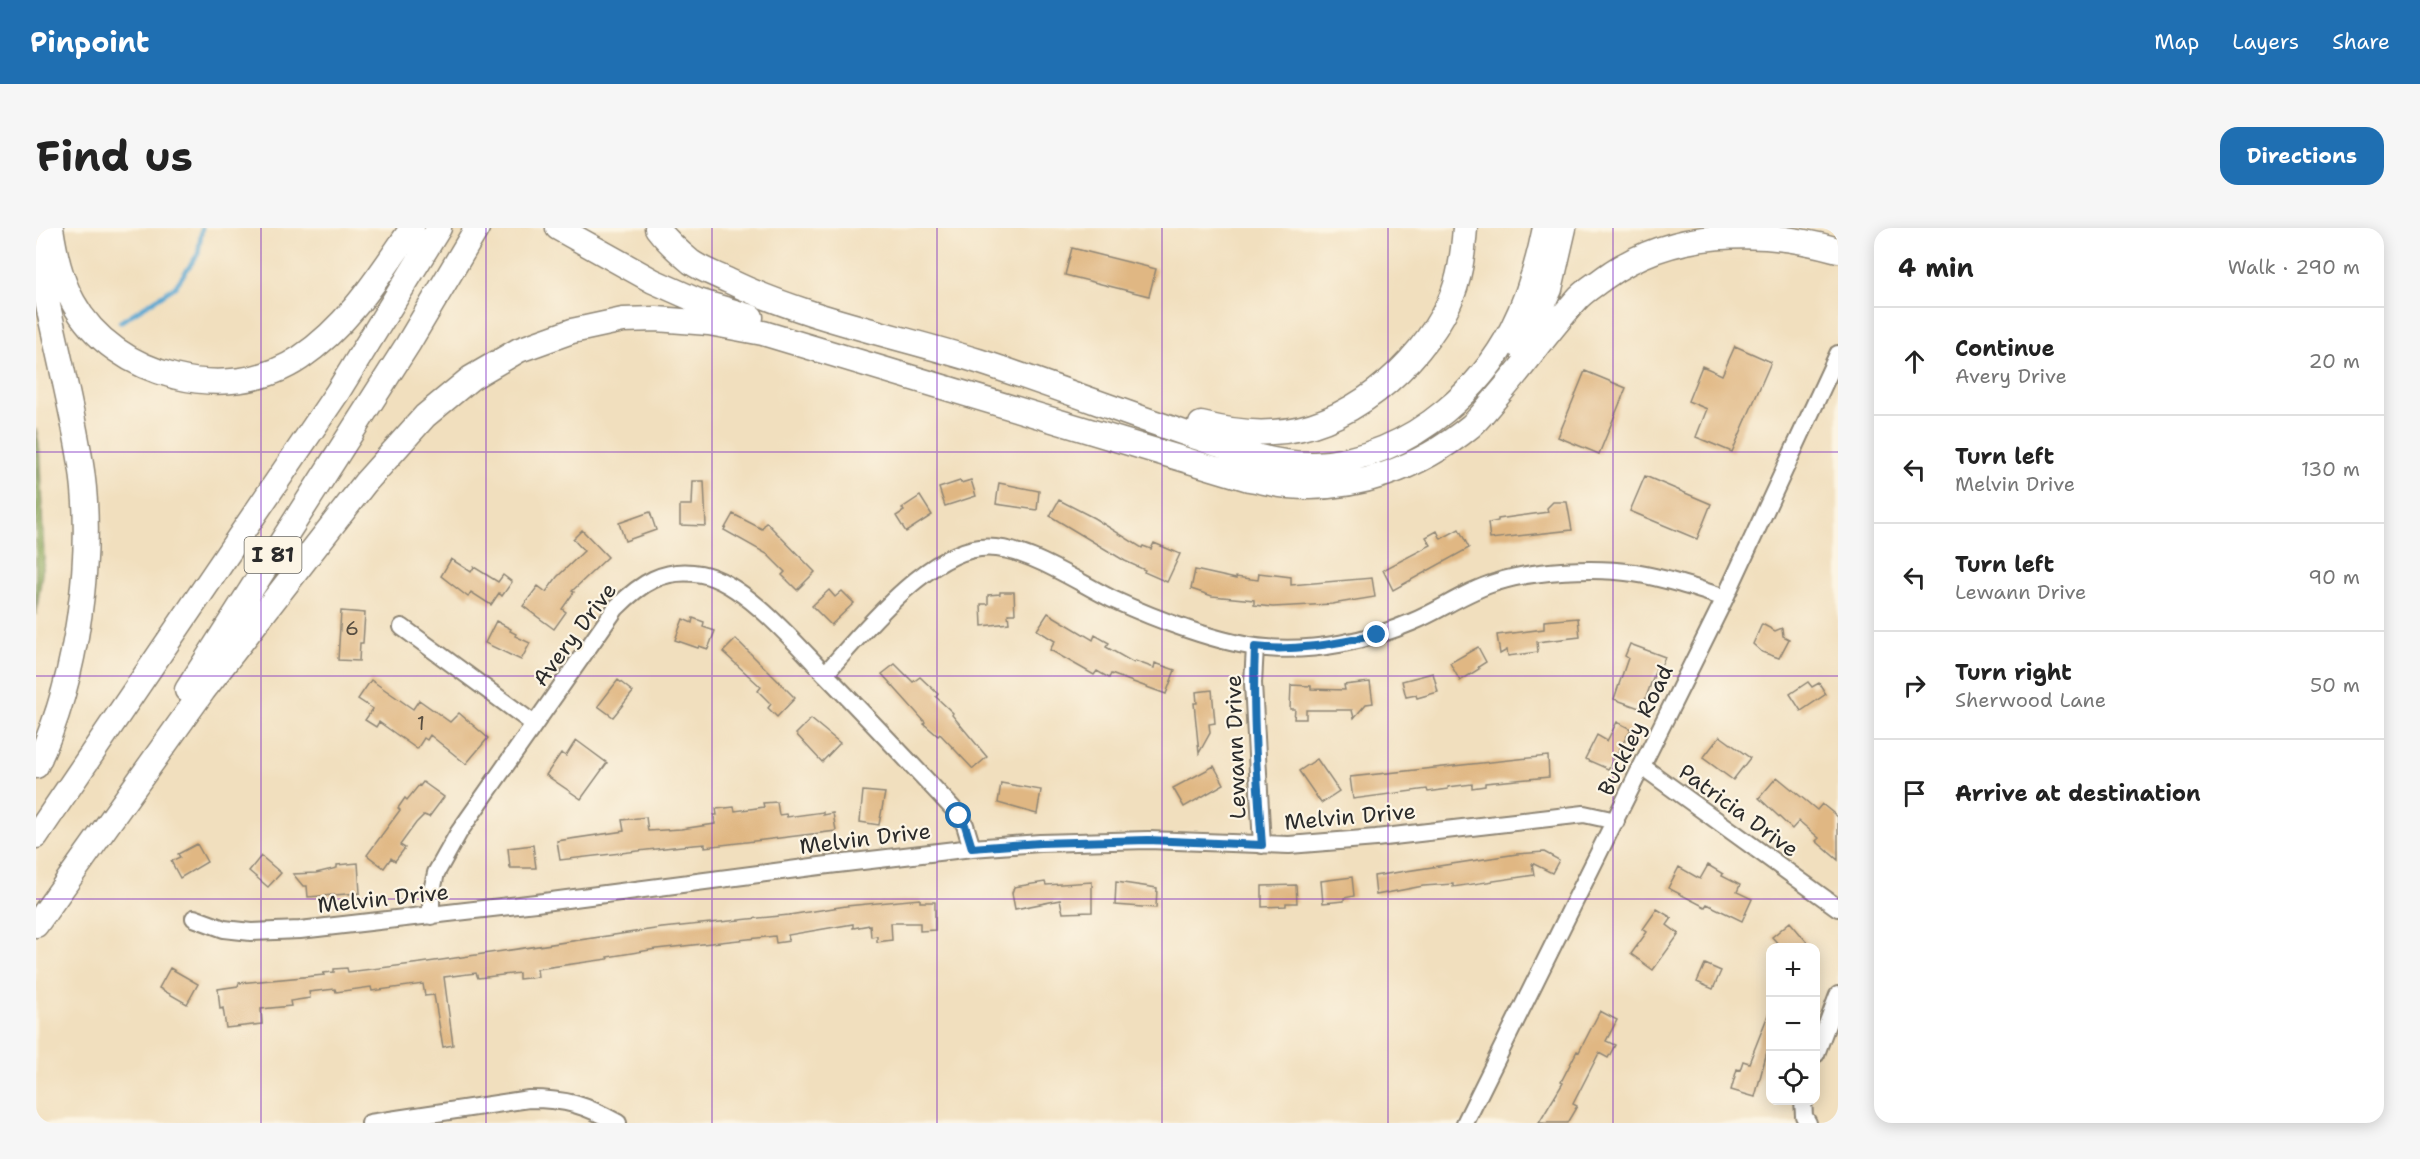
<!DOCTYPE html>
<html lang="en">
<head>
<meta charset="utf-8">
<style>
  :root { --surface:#fff; --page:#f6f6f6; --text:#222; --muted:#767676; --line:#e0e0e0; --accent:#1f6fb2 }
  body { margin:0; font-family:"Shantell Sans",sans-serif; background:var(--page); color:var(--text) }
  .controls { position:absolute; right:18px; bottom:18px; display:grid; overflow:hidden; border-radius:12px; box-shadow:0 3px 15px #0003 }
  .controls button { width:54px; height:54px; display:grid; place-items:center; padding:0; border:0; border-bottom:2px solid var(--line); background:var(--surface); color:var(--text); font:30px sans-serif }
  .stop { position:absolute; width:18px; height:18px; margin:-14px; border:4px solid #1f6fb2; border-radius:50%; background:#fff }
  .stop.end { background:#1f6fb2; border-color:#fff; box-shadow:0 2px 6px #0008 }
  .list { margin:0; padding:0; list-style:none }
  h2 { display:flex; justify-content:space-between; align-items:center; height:78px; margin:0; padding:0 24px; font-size:26px }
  h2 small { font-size:20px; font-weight:400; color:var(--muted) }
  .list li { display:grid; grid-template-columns:39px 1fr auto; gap:18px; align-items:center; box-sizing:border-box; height:108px; padding:0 24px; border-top:2px solid var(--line) }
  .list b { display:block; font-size:22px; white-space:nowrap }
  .list p { margin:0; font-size:20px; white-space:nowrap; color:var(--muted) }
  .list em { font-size:20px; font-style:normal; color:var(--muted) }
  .icon { flex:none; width:33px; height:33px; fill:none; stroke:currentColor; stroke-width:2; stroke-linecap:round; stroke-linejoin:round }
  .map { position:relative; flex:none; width:1802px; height:895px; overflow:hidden; border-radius:18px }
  header { display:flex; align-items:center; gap:36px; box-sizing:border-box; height:84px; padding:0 30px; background:var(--accent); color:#fff }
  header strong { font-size:28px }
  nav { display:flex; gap:33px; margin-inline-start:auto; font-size:21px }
  .intro { display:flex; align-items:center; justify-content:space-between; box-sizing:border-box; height:144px; padding:0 36px }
  h1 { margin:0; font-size:42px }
  .button { padding:15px 27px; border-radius:18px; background:var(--accent); color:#fff; font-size:21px; font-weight:700 }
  main { display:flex; gap:36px; padding:0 36px }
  aside { flex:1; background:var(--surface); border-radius:18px; box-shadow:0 3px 15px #0003 }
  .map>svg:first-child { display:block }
  .forest { fill:#8aa75a; stroke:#5a6942; stroke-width:1.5 }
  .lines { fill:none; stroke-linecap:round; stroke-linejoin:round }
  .stream { stroke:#57a6d1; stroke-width:4.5 }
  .building { fill:#e0b783 }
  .minor-casing { stroke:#8e8574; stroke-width:20 }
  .highway-casing { stroke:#8e8574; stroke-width:27 }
  .minor { stroke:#fff; stroke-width:16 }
  .highway { stroke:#fff; stroke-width:24 }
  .route { stroke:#1f6fb2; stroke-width:8 }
  .grid { fill:none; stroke:#7b2cbf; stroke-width:1.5; stroke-opacity:0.55 }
  .labels { text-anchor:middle; stroke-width:4.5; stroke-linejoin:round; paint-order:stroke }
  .number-label { font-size:20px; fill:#584e41 }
  .shield { fill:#fcf5e5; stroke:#6a6863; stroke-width:1.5 }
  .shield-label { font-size:21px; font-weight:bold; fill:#2b2b2b }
  .street-label { font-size:22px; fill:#2b2b2b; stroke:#fcf5e5 }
</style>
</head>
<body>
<header>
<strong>Pinpoint</strong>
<nav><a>Map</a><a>Layers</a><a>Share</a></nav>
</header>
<div class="intro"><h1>Find us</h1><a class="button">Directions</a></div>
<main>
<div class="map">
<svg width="1802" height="895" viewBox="0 0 1802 895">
  <rect width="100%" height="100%" fill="#fcf5e5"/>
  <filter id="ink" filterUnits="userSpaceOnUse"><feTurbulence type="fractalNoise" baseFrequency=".0167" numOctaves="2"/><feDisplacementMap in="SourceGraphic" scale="12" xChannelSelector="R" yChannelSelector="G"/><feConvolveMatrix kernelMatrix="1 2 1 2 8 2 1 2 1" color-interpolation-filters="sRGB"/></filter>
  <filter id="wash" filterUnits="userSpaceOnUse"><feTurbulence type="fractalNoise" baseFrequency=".008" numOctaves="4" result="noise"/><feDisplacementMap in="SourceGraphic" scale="24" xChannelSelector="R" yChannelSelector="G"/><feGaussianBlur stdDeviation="1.35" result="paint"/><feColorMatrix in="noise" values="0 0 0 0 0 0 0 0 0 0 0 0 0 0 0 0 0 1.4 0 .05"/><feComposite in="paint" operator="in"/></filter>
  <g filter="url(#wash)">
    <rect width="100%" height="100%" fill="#f1dfbe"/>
    <!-- forest -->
    <path class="forest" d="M0,201L3,215L8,331L0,387Z"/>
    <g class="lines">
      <!-- stream -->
      <path class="stream" d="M84,94L139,59L162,26L166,0"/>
    </g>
    <g id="blocks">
      <!-- building -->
      <path class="building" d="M1036,20L1120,41L1113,68L1029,47Z
        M1699,118L1735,134L1696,224L1660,209L1671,181L1652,173L1666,138L1686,147Z
        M1549,143L1590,160L1563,226L1522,209Z
        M1609,248L1675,276L1661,311L1594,283Z
        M935,252L940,268L909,278L903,260L924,253L925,255Z
        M657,253H668L670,298L644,297V277H656Z
        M963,255L1003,263L1001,282L960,276Z
        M884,268L896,287L870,304L860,288L868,283L866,280Z
        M1023,272L1058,290L1106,320L1107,318L1115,321L1118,315L1144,326L1132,352L1131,354L1108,344L1109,342L1089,333L1014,288Z
        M1517,274H1531L1536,302L1454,311L1452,295L1462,293V291L1512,284L1511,280Z
        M614,284L620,302L589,313L583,295Z
        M697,286L726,301L730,294L779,344L761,362L746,347L749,344L731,326L688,302Z
        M1423,301L1433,320L1357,362L1347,342L1395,317L1390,309L1401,303L1405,311Z
        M546,302L572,329L536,363L538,364L526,381L530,384L518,401L487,378L502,358L510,364L521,349L548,323L537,311Z
        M415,331L435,344L438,339L462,354L467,347L476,354L466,368L463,365L455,377L435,364L432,369L405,348Z
        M1159,342L1200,351V349L1222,352L1223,345L1255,349V357L1336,350L1339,369L1296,376L1237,379L1218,377V372L1176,368L1155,361Z
        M793,362L799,369L806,363L818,375L795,397L776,378Z
        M964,364H978L979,386H972L973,395L946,398L945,376H952V367L964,366Z
        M305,383L329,385L327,415H324L323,433L302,432Z
        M1012,385L1057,412L1059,407L1073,415L1070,419L1098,435L1099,433L1118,440L1119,435L1139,442L1130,466L1075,446L1073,450L1061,443L1058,447L1014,422L1019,413L1001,402Z
        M657,390L668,394L667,399L679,403L672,421L663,418L662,420L639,412L647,391L656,395Z
        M1542,390L1544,409L1501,414L1502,424L1472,428L1471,422L1464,426L1461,407L1508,401V393Z
        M460,393L475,401L474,403L480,406L479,408L494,415L485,432L449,415Z
        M1726,396L1739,403L1746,400L1747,408L1753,411L1743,430L1726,424L1717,416Z
        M700,411L759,470L741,489L732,480L735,476L722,463L725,459L687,424Z
        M1594,416L1629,429L1623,443L1620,441L1606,481L1578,471L1592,430L1589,428Z
        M1442,419L1450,434L1442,439L1443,441L1424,453L1414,435Z
        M859,436L877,454L884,449L902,466L900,469L917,485L916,487L951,529L937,541L904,506L902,508L888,496L889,494L846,446Z
        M1397,445L1402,464L1381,470L1380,467L1370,469L1366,453Z
        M335,452L377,481L383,472L414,494L423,485L452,510L430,536L394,507L391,512L388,510L381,521L343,494L340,499L329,492L337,481L322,471Z
        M582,452L597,464L577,489L562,478Z
        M1334,454L1337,475L1330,476L1318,490L1316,482H1270V491H1258L1259,481H1254L1255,457L1275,458V461L1309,462L1308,457Z
        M1772,454L1776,459L1783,455L1790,466L1765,483L1754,466Z
        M1176,462L1179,495L1173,496L1174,505L1163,525L1158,475H1161L1160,464Z
        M775,491L804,515L786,534L760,506Z
        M1581,494L1595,501L1572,541L1549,531L1561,507L1571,513Z
        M1684,508L1714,530L1697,552L1667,530Z
        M540,512L571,535L545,571L510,547L525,525L530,528Z
        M1512,528L1513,549L1449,555V558L1436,560V556L1412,559V561L1392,564L1391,561L1317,571L1314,549Z
        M1281,531L1303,563L1285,575L1263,543Z
        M1178,538L1188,556L1148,579L1137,560Z
        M1741,549L1781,582L1786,576L1802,589V632L1780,613L1783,610L1763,593L1756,601L1723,570Z
        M387,554L408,569L393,589L388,587L380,595L364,617L369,620L359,633L355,630L348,640L331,627L364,582L362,580L369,570L371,572L383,557L384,558Z
        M965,555L1005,562L1001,586L962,575Z
        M827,563L849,565L843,597L824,594Z
        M741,574L743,587L750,586L751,589L787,584V587L797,585L800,603L669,619V616L646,618L524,632L521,613L588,603L586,592L610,589L612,603L645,601L679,596L678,587H681L680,581L698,579L699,583L728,579L727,575Z
        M161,616L171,634L144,650L135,633L144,629L142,626Z
        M497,617L500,640H474L472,620Z
        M1508,624L1523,632L1516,645L1496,635L1498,647L1417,659V656L1387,658L1340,667L1338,648L1481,626Z
        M225,628L245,645L232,659L213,643Z
        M322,635L324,665L272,669L271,658H267L257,646L280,645L301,640V637Z
        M1672,637L1687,646L1686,648L1704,657L1701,664L1716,671L1706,693L1671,676L1669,679L1632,660L1643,639L1664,651Z
        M1316,649L1318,668L1308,670V673L1287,675L1285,653Z
        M1009,654L1010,657L1056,654V684L1027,685L1024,672L979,681L976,665L978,659Z
        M1080,654L1121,660L1120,680L1079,677Z
        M1260,657L1261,675H1250V678L1226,679V658Z
        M884,671V674H899V702L884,703V695H855L856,712L841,714V708L835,709L834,697L817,700V696L752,707L753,713L740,715L739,708L620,721L571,729L572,731L501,741L502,749L483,751V745L442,750L440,745L408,749L417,817L407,819L398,767L389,768L387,756L336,763L335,759L300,764L299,761L273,764L274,770L254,773L255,778L225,781L226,796L190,800L187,780L184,781L182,761L202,758L203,755L288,747L287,745L298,744V741L311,740L312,744L385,735L626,700L753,687L810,678Z
        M1621,681L1636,690L1631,697L1643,706L1617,742L1595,726L1611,704L1607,701Z
        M1754,694L1776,720H1746L1736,709Z
        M1669,736L1685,743L1677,761L1661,754Z
        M134,740L162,756L151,776L123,760Z
        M1734,782V821L1732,820L1719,869L1695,862L1701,841L1704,842L1707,833L1713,835Z
        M1564,783L1581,792L1570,813L1579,817L1572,830L1563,825L1537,876L1541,878L1531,895H1503L1527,855L1525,854L1541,823L1543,824Z"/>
    </g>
  </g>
  <g filter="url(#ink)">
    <use href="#blocks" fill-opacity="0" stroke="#8e8574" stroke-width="1.5"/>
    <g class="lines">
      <!-- minor casing -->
      <g class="minor-casing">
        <path id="minor" d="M366,399L498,496
          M1219,419L1217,455L1226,617
          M789,446C825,406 889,326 944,320C986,315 1039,353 1076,371C1117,390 1186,417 1231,420C1279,424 1332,413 1376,394C1405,382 1430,363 1461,354C1498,342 1559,339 1598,345C1629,350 1659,360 1689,370
          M1607,539L1802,680
          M395,688V667L400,645L423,604L580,380C604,356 628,339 665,346C708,354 761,417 791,448C836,494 879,540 923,587L929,597L936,620
          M158,690L188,701L215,704L264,702L500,675L784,638L936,620L1004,615L1112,612L1253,617L1340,610L1548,586L1580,593
          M1780,826L1802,767
          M1767,872L1768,888L1772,895
          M334,895L493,871C531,871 549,877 582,895
          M1429,895L1689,370L1802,126"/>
      </g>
      <!-- highway casing -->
      <g class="highway-casing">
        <path id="highway" d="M15,0C19,26 24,50 37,74C78,150 193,178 264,130C313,97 343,48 376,0
          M522,0L617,53L662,73L715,89
          M621,0C630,12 643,24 655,34C666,42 681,47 693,53C772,91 859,107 942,133C1013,156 1083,183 1154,207C1193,220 1236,237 1278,236C1326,234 1372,214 1409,183C1469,134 1494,74 1509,0
          M0,16C12,88 32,158 44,230C60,323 41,454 0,538
          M1486,122L1514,61L1528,0
          M1165,196C1189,202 1212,206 1237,204C1310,201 1382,140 1413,75C1424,52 1427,25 1429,0
          M151,462L372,116L441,0
          M0,608L301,165L403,0
          M0,697L167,463L329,255L389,188L435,150L483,122L536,103L587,92L620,91L673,95L727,105L1213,251C1226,253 1240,257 1253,258C1319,264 1384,240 1435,198C1444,190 1451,180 1459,171C1488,138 1513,102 1543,69C1550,62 1560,56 1568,50C1635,1 1725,0 1802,22"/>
      </g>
      <!-- minor -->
      <use href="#minor" class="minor"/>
      <!-- highway -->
      <use href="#highway" class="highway"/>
    </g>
  </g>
  <g class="lines" filter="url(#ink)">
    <!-- route -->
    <path class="route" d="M923,588L929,597L936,620L1004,615L1112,612L1226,617C1221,551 1216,485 1219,419C1260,424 1301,415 1341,407"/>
  </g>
  <!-- grid -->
  <path class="grid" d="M225,0V895M450,0V895M676,0V895M901,0V895M1126,0V895M1352,0V895M1577,0V895M0,224H1802M0,448H1802M0,671H1802"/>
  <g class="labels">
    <!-- number labels -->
    <g class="number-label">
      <text x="316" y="407">6</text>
      <text x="385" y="502">1</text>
    </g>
    <!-- shield labels -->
    <rect class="shield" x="208.5" y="309" width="57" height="36" rx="4.5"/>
    <g class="shield-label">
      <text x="237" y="334">I 81</text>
    </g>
    <!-- street labels -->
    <g class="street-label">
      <text transform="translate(538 406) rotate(-53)" y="8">Avery Drive</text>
      <text transform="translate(1599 502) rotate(-64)" y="8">Buckley Road</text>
      <text transform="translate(1199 519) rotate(-92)" y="8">Lewann Drive</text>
      <text transform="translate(1703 582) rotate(36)" y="8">Patricia Drive</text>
      <text transform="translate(1314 588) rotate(-5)" y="8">Melvin Drive</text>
      <text transform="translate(829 610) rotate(-7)" y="8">Melvin Drive</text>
      <text transform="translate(347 670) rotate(-6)" y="8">Melvin Drive</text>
    </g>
  </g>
</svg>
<div class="controls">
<button>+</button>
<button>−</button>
<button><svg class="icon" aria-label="locate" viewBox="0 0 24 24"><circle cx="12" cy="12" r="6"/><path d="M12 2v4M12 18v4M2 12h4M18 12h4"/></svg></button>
</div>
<div class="stop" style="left:923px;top:588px"></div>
<div class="stop end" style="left:1341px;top:407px"></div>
</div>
<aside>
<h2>4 min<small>Walk · 290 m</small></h2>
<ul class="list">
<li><svg class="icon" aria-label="ahead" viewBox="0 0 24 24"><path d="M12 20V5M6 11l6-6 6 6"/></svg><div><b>Continue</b><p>Avery Drive</p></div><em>20 m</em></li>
<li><svg class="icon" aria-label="left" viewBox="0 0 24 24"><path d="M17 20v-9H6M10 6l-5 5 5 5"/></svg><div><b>Turn left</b><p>Melvin Drive</p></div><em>130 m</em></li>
<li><svg class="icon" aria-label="left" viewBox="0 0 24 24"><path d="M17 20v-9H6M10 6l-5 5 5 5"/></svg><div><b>Turn left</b><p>Lewann Drive</p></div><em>90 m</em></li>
<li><svg class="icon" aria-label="right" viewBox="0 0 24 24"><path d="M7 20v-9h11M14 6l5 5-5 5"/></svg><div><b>Turn right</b><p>Sherwood Lane</p></div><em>50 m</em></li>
<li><svg class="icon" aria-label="arrive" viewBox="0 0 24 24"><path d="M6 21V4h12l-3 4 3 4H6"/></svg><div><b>Arrive at destination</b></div></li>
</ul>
</aside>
</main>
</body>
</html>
